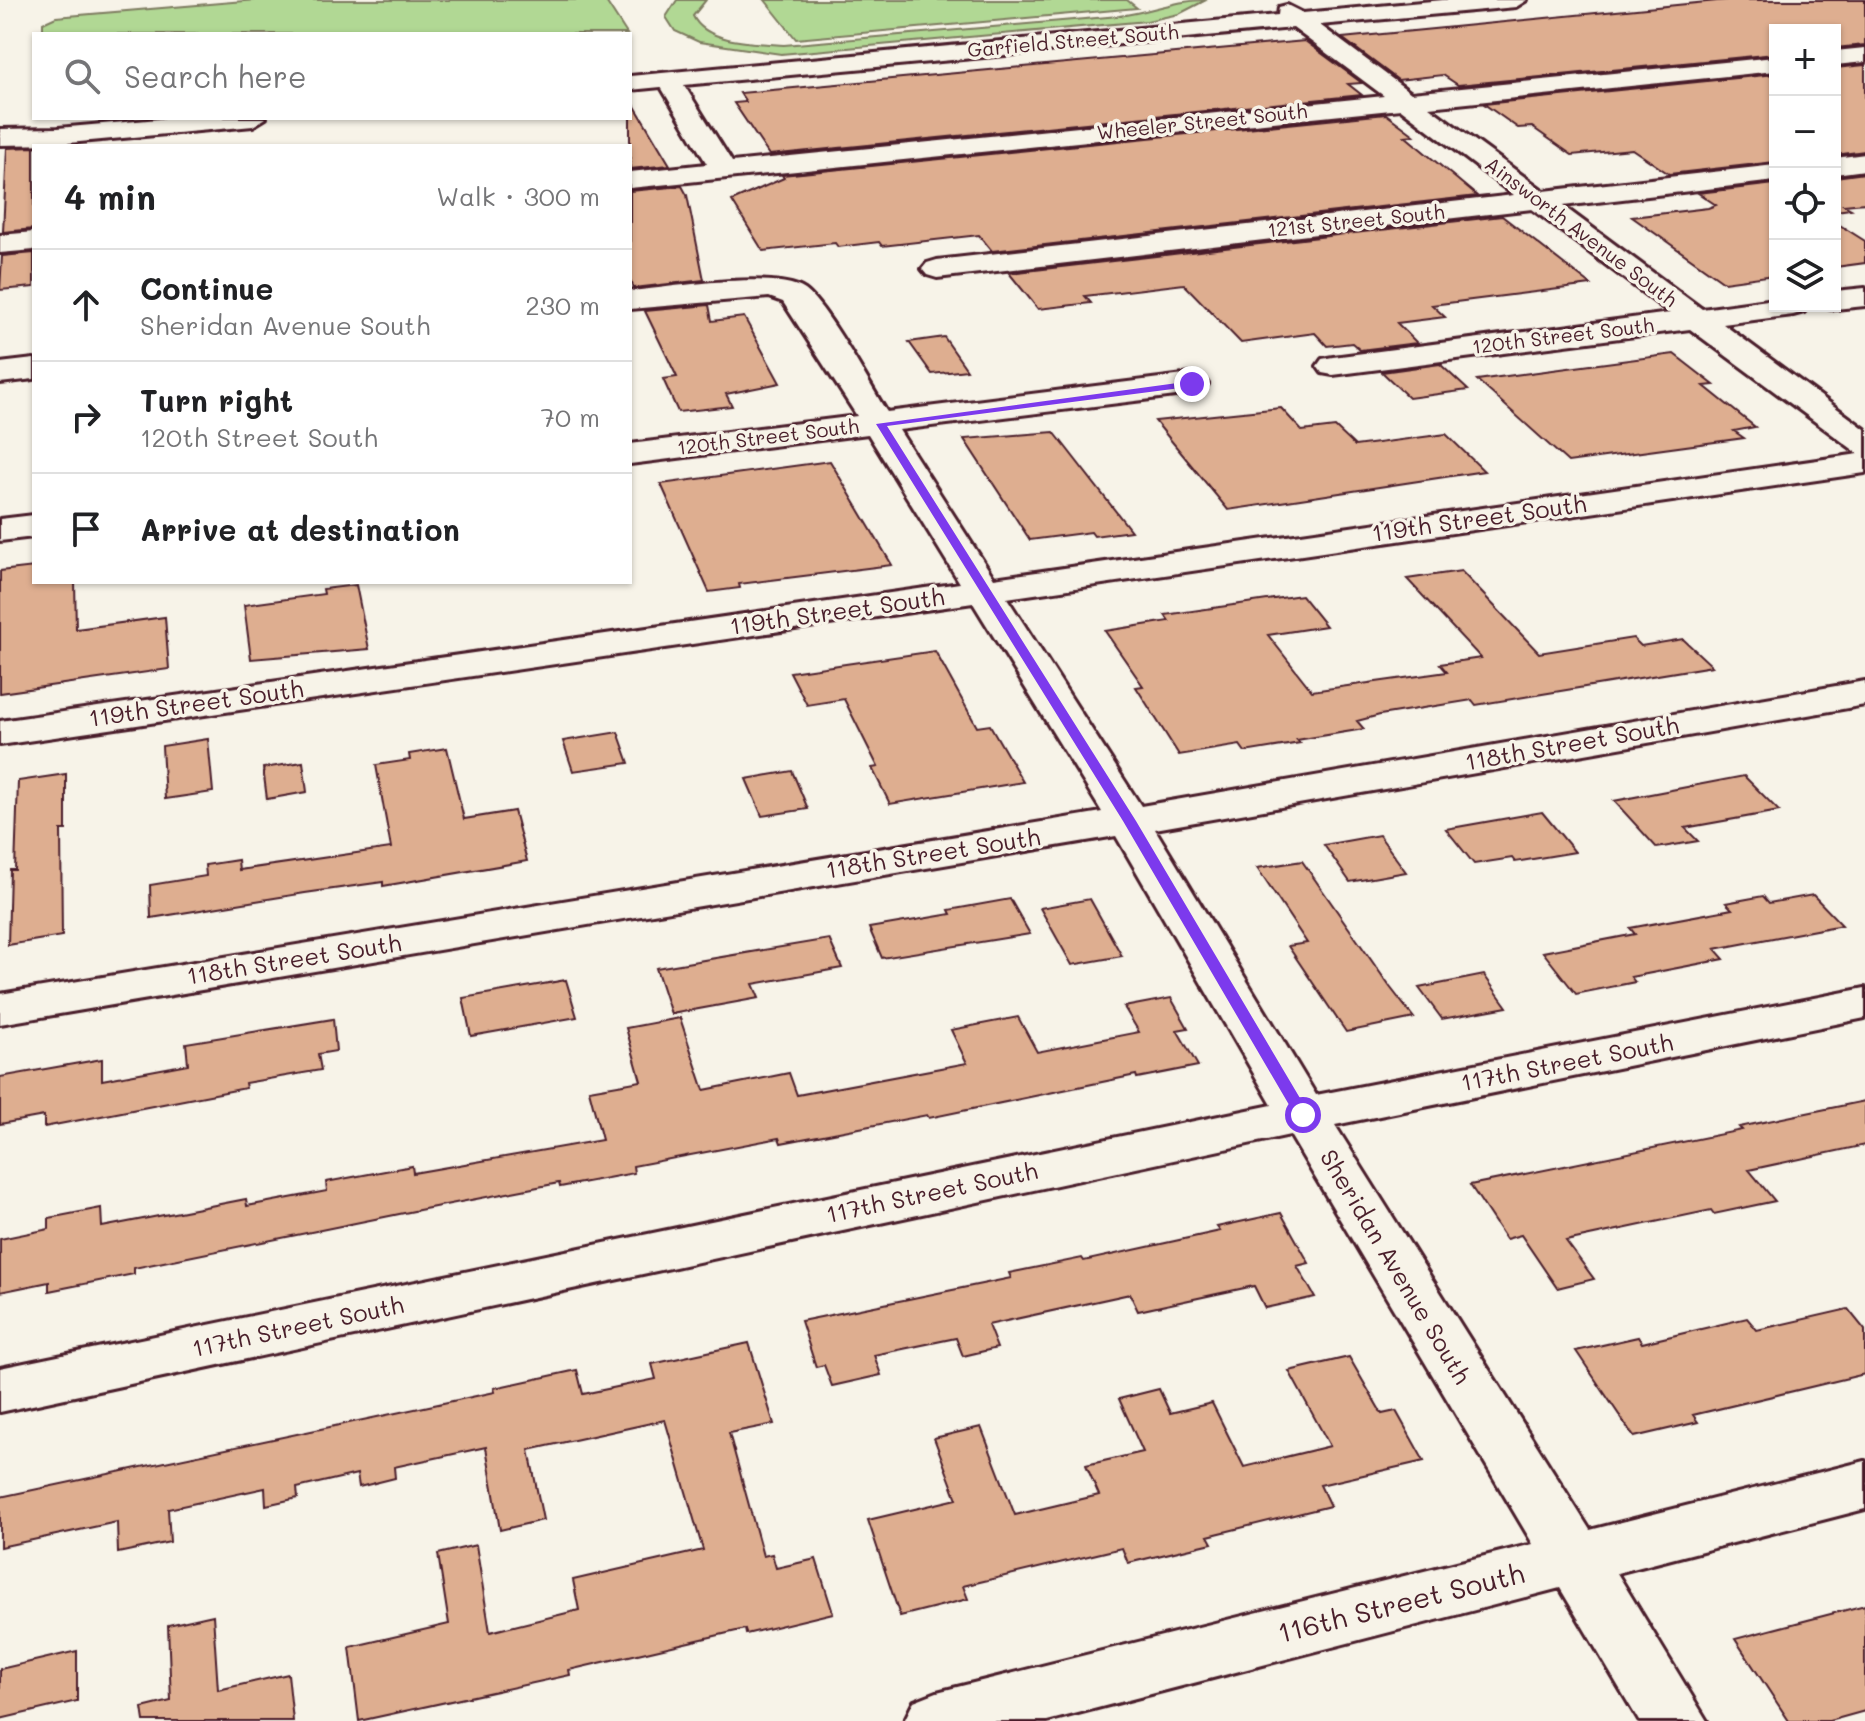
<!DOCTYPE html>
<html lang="en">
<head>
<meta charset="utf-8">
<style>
  :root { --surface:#fff; --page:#f6f6f6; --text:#202124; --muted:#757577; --line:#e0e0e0 }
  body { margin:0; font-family:Mali,sans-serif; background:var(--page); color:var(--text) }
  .controls { position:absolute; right:24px; top:24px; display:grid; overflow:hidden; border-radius:0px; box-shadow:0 2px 6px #0004 }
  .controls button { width:72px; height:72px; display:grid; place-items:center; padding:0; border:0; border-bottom:2px solid var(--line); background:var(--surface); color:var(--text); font:40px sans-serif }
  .stop { position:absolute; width:24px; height:24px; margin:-18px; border:6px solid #7c3aed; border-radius:50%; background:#fff }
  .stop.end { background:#7c3aed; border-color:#fff; box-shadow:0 2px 8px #0008 }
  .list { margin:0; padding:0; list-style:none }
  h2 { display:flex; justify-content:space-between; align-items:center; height:104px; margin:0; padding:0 32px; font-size:34px }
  h2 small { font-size:26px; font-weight:400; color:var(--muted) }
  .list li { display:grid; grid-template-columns:52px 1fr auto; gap:24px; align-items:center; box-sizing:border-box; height:112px; padding:0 32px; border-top:2px solid var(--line) }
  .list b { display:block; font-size:30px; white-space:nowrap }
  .list p { margin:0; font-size:26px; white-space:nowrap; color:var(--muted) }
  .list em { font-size:26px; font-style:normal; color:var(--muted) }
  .icon { flex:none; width:44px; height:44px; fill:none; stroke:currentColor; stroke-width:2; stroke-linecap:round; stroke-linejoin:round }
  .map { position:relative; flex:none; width:1865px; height:1721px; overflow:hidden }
  .search { position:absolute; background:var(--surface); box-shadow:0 2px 6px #0004; left:32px; top:32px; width:600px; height:88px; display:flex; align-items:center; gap:20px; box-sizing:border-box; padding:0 28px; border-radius:0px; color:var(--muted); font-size:30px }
  .panel { position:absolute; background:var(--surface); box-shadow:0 2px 6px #0004; left:32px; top:144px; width:600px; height:440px; border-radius:0px }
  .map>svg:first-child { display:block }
  .green { fill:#b1d894; stroke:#7e7c60; stroke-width:2 }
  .building { fill:#deae90; stroke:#4a1f2b; stroke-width:2 }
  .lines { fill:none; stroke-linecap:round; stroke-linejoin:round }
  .minor-casing { stroke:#4a1f2b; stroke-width:6 }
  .minor { fill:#f7f3e8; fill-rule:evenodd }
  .route { fill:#7c3aed }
  .labels { text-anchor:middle; stroke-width:7; stroke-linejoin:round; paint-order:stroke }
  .far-street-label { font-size:20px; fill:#4a1f2b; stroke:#f7f3e8 }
  .street-label { font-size:24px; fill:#4a1f2b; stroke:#f7f3e8 }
  .near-street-label { font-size:28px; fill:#4a1f2b; stroke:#f7f3e8 }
</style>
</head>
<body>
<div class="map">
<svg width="1865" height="1721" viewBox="0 0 1865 1721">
  <rect width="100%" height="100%" fill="#f7f3e8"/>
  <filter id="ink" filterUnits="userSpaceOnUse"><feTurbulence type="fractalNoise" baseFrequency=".0125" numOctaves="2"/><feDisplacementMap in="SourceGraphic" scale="16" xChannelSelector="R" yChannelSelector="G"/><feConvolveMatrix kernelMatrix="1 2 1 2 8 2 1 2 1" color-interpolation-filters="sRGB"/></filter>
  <g filter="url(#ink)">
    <!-- green -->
    <path class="green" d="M256,0H605L627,34H359L349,31L346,34H43V23L56,17Z
      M677,0H706L693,16C706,44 758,43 784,45L1119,16C1152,12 1174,0 1206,0L1179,14L1147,21L781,54L699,42L675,31L666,17Z
      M765,0H1127L1137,8L796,39Z"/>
    <!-- building -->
    <path class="building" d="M1727,0H1865V45L1835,48V30H1775V54L1458,85L1443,75L1398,80L1342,38Z
      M1305,41L1362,83L1348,84L1362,95L769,155L734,103L746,102L740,93Z
      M1865,65V151L1835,155V68Z
      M1775,74V162L1669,174L1632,149L1572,155L1532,127L1518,128L1484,104Z
      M630,98L670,165L630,169Z
      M1386,114L1414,135L1405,136L1477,196L992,251L979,235L882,246L879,242L838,247L835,243L763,251L732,201L784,178L782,175Z
      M34,147V229L3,232L7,148Z
      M1865,173V203L1844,205L1851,209L1835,211V177Z
      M1775,184V275L1724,282L1632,217L1708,208L1716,205L1698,193Z
      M682,186L687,195L704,280L634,288L630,280V191Z
      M1502,216L1591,285L1432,305L1445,317L1397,323L1417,343L1360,350L1352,343L1327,346L1315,333L1241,343L1184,284L1085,296L1091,303L1038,309L1009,273Z
      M1835,222L1865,241V263L1835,267Z
      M34,253V287L0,290L2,256Z
      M709,305L712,321L744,317L780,383L726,394L732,406L678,412L663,379L677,377L645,311Z
      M944,337L967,370L932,374L909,342Z
      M1674,354L1714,385L1704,386L1755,427L1734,431L1744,438L1568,462L1477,380Z
      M1440,364L1468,390L1409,398L1382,372Z
      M1281,408L1302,431L1335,427L1355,446L1446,434L1484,471L1228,510L1155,421Z
      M1054,432L1131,531L1094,536L1091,532L1030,540L964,439Z
      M830,461L892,565L739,584L740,588L709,592L661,484Z
      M34,567V582H75L76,629L165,617L169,669L0,693V571Z
      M1461,571L1539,653L1633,638L1641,646L1683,639L1712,666L1476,705L1472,700L1380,715L1357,721L1364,729L1297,740L1300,743L1245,752L1240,745L1179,755L1136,687L1143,686L1105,631L1169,621L1165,615L1301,595L1326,626L1268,635L1312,691L1447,672L1440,664L1481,658L1407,579Z
      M356,585L369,649L251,659L244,605L324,594L323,589Z
      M935,651L977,727L990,725L1023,782L890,804L872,768L878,767L844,699L807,705L790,672Z
      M618,732L629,763L573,771L563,741Z
      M208,739L213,792L165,799L162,746Z
      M447,748L464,819L514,811L527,861L383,886V882L305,893L151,918L150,885L206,876L205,865L238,860L239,870L391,848L376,765L410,760L409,754Z
      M303,762L307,792L267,799L263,768Z
      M792,771L808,809L762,816L746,779Z
      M66,774V830H61L62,936L8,945L10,870H15L18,781Z
      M1744,776L1779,811L1685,828L1698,841L1657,848L1614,801Z
      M1542,812L1575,852L1515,862L1512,858L1474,864L1446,829Z
      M1379,835L1406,872L1350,882L1324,845Z
      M1302,861L1390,987L1414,1018L1346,1032L1288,946L1307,943L1257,868Z
      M1813,895L1842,925L1715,949L1724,959L1631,977L1635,982L1576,994L1543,952L1635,934L1630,928L1732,909L1726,903L1763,896L1769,903Z
      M1010,899L1030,934L882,958L869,928L951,914L949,910Z
      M1090,899L1122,956L1072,965L1040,908Z
      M829,939L842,968L753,984L759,998L671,1014L656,968Z
      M1484,975L1507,1007L1442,1019L1419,988Z
      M566,980L577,1017L471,1036L463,998Z
      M1171,998L1188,1028L1177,1030L1198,1066L1137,1078L1136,1075L929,1118L927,1115L781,1143L779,1138L633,1166L634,1173L560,1187L559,1183L419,1210L134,1268V1274L49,1291V1282L0,1292V1239L49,1229V1218L101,1208L102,1227L246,1199L247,1206L327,1191L326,1182L412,1166L413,1173L602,1140L589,1090L641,1081L626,1028L680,1018L704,1090L789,1073L797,1095L967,1063L951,1030L1018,1017L1037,1052L1139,1032L1124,1007Z
      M333,1019L336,1051L318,1054L321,1070L245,1083L246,1088L44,1127V1116L0,1124V1077L102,1059V1080L188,1064L186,1043Z
      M1865,1101V1145L1749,1170L1775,1201L1714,1214L1711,1210L1566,1241L1594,1279L1557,1288L1521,1235L1506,1239L1470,1185L1742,1130L1739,1127Z
      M1281,1213L1309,1263L1297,1266L1315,1297L1265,1308L1254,1286L1138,1311L1130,1294L988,1325L997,1348L963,1356L956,1338L874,1355L881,1375L832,1386L824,1365L816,1367L801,1321L1011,1278L1009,1273L1082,1258L1084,1261L1220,1231L1217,1227Z
      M1848,1309L1865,1330V1374L1693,1415L1698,1422L1634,1437L1576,1351L1638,1337L1642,1343L1747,1318L1757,1330Z
      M749,1343L774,1424L729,1433L763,1556L772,1554L776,1568L816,1559L833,1613L746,1634L745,1629L569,1670L570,1675L359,1721L350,1647L449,1624L438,1554L476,1545L490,1632L579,1610L573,1580L703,1550L665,1420L529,1450L543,1520L500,1530L486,1447L394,1467L395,1478L359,1487L357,1474L297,1488L298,1498L266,1505L265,1488L168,1509L170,1542L118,1553L117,1522L0,1547V1497L495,1392L494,1388L577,1370L583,1394L656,1379L652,1364Z
      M1349,1357L1382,1414L1396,1411L1424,1461L1320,1485L1330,1506L1208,1536L1212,1543L1128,1563L1122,1548L963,1586L968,1599L900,1616L868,1520L957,1499L934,1438L981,1427L1015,1515L1099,1495L1086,1465L1143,1452L1119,1399L1159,1389L1170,1413L1212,1403L1244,1467L1330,1446L1289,1371Z
      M1865,1605V1711L1829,1721H1789L1735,1639Z
      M213,1615L218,1690L288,1674L293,1721H144L142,1708L171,1701L168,1625Z
      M77,1651V1701L0,1719V1669Z"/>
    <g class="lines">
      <!-- minor casing -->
      <g class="minor-casing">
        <path id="minor" d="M1443,0H1527L1516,7L1320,25L1411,93L1775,57V71L1429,107L1544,191L1775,165V181L1563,206L1702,309L1775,299V306H1808L1804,312L1793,315L1723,324L1865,429V473L1007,598L1141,806L1865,681V705L1155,829L1316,1095L1865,988V1018L1335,1125L1590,1530L1865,1461V1509L1617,1573L1707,1721H1639L1560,1588L1047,1721H904L914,1701L937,1692L1533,1544L1290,1135L0,1412V1368L1272,1105L1116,836L0,1024V994L1102,812L973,603L0,745V721L960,583L868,434L630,464V444L857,416L783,302L769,297L630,309V291C668,288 776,269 805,290C827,306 870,385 887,412L1192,374L1203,377L1208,384L1203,391L1192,394L899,430L994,578L1859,454L1690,329L1333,375L1322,373L1317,366L1322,359L1333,357L1670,313L1532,209L937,278L927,275L922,269L927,263L937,260L1514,195L1401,109L630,188V172L707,164L661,87L630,90V76L1278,15L1279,7L1287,5L1303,13ZM1293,28L1384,96L732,162L684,85Z
          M1865,48V62L1835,65V51Z
          M170,118H266L253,126L58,144L0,145V129L58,128Z
          M1865,154V170L1835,174V158Z
          M34,232V250L0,253V235Z
          M1865,288V306L1835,309L1824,306H1835V291Z
          M34,359V379L0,383V363Z
          M34,515V537L0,541V519Z"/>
      </g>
      <!-- minor -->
      <use href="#minor" class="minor"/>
    </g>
  </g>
  <!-- route -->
  <path class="route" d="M1192,381L1196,386L887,426L1136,821L1310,1115L1303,1120L1295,1115L1123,821L876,424Z"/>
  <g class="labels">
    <!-- far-street labels -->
    <g class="far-street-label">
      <text transform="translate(1073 41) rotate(-5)" y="7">Garfield Street South</text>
      <text transform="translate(1202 122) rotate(-6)" y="7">Wheeler Street South</text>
      <text transform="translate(1356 221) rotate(-6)" y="7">121st Street South</text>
      <text transform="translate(1581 232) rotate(37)" y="7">Ainsworth Avenue South</text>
      <text transform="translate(1563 336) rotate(-7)" y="7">120th Street South</text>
      <text transform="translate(768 437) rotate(-7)" y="7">120th Street South</text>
    </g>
    <!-- street labels -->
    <g class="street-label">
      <text transform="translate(1479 519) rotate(-8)" y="8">119th Street South</text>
      <text transform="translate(837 612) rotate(-8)" y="8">119th Street South</text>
      <text transform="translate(196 704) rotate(-8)" y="8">119th Street South</text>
      <text transform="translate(1572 744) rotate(-10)" y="8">118th Street South</text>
      <text transform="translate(933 854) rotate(-9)" y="8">118th Street South</text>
      <text transform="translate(294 960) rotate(-9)" y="8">118th Street South</text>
      <text transform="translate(1567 1063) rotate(-11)" y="8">117th Street South</text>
      <text transform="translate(932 1193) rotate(-12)" y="8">117th Street South</text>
      <text transform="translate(1395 1267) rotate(59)" y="8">Sheridan Avenue South</text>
      <text transform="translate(298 1327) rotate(-12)" y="8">117th Street South</text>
    </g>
    <!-- near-street labels -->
    <g class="near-street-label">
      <text transform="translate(1401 1603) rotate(-14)" y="10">116th Street South</text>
    </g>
  </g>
</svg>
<div class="controls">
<button>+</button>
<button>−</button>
<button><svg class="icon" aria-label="locate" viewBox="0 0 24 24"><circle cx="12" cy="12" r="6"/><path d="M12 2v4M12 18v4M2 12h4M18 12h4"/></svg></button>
<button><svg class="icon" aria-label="layers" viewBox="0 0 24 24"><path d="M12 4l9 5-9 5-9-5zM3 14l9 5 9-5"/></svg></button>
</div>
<div class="stop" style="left:1303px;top:1115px"></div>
<div class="stop end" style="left:1192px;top:384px"></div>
<div class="search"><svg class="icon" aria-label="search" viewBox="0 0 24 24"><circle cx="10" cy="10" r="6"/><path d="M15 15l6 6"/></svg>Search here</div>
<section class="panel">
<h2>4 min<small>Walk · 300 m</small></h2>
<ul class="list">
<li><svg class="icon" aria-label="ahead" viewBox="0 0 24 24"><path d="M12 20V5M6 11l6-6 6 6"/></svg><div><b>Continue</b><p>Sheridan Avenue South</p></div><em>230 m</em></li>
<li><svg class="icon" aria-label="right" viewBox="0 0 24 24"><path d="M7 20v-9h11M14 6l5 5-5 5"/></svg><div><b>Turn right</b><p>120th Street South</p></div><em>70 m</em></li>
<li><svg class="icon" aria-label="arrive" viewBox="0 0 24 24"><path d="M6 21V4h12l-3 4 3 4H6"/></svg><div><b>Arrive at destination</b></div></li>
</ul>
</section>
</div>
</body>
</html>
